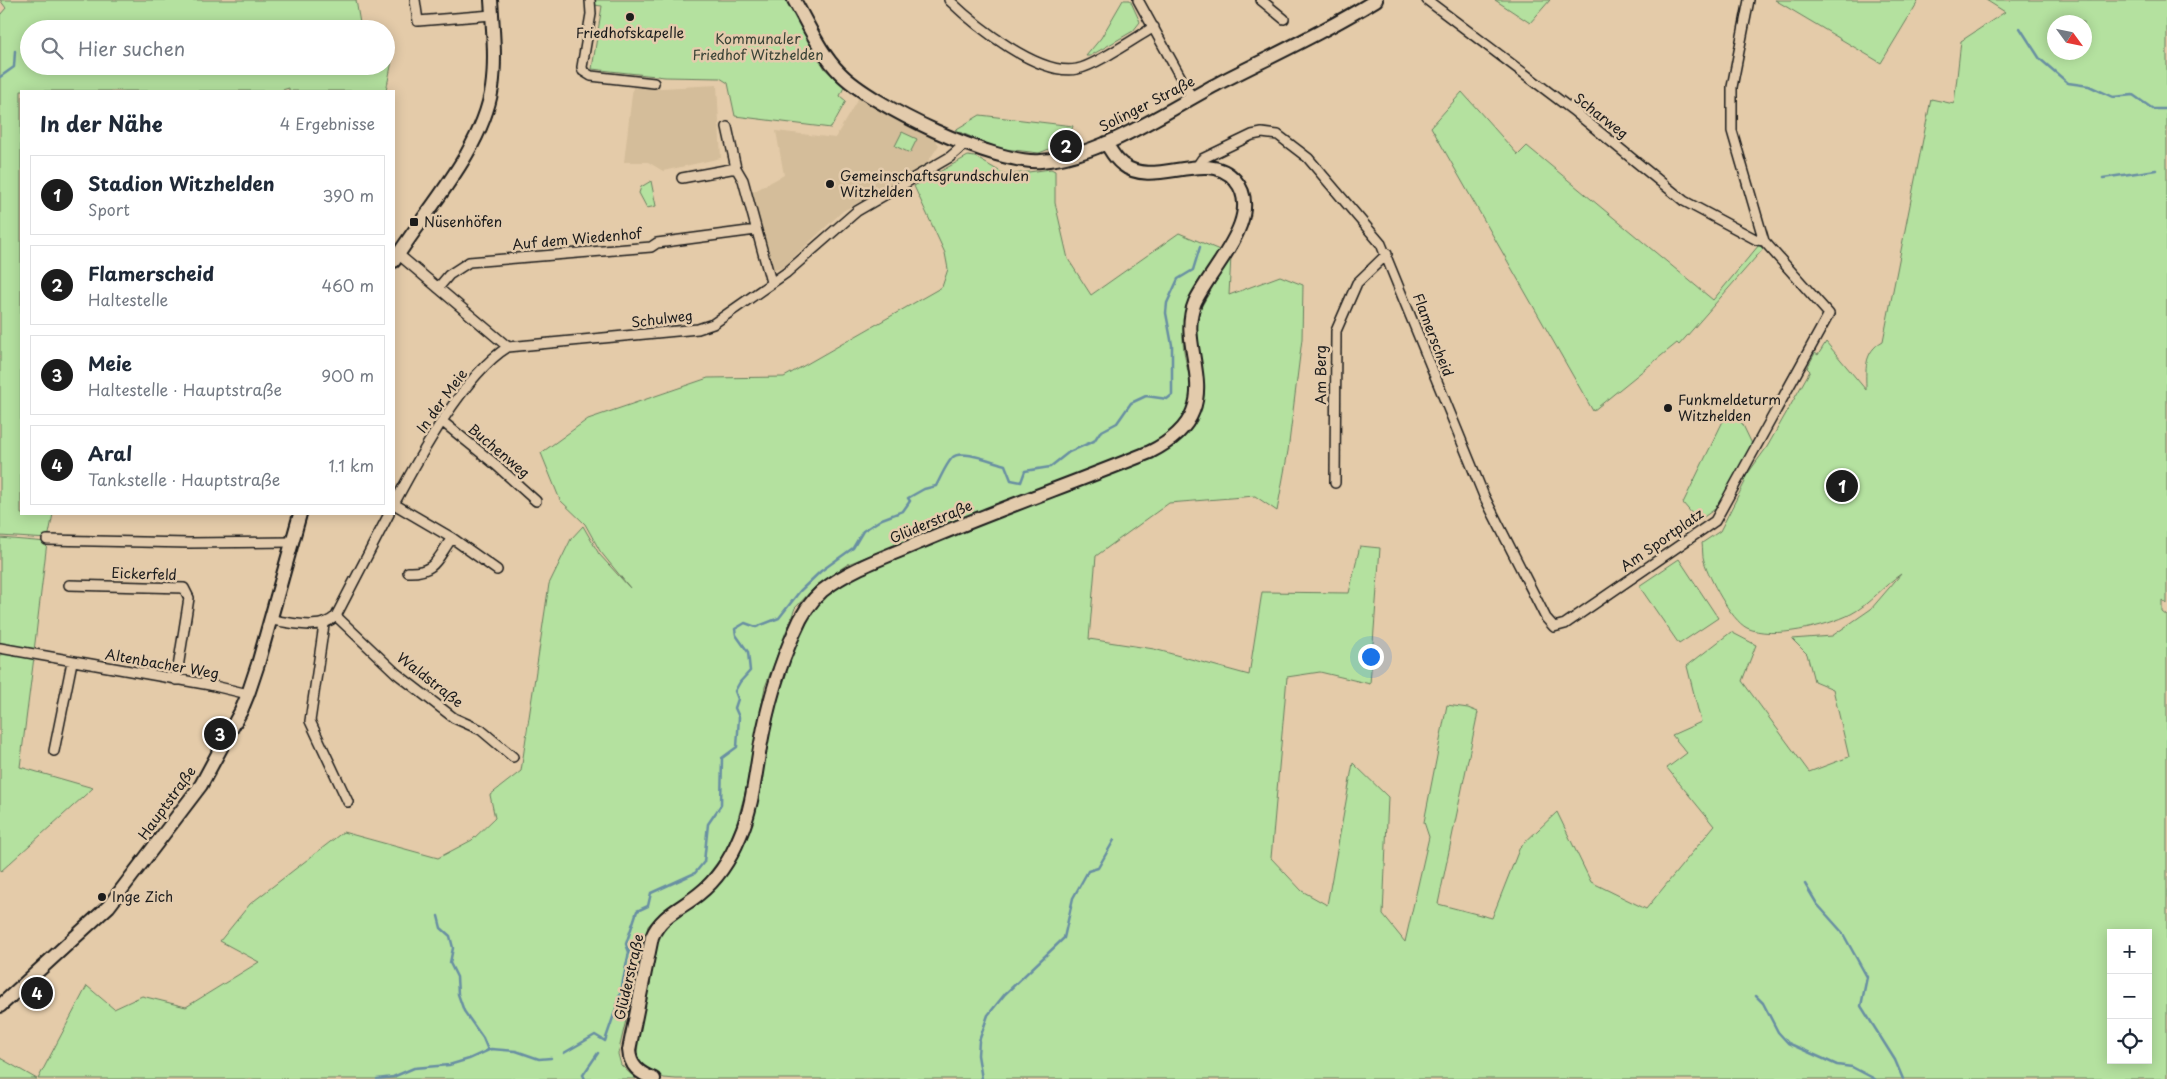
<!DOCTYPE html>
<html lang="de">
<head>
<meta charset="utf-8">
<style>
  :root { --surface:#fff; --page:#f2f2f3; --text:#1f2937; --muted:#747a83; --line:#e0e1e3; --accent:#1c1c1c }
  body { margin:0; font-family:"Playpen Sans",sans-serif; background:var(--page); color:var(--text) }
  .controls { position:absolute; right:15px; bottom:15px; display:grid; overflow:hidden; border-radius:0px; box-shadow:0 2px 12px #0003 }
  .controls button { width:45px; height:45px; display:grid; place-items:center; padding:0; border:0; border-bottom:1px solid var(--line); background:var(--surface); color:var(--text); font:25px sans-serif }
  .compass { position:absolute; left:2047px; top:15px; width:45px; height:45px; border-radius:50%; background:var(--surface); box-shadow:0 2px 12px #0003; rotate:123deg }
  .you { position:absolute; left:1370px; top:656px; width:18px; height:18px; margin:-12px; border:4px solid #fff; border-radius:50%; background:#1a73e8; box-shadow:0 0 0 8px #1a73e833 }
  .badge { display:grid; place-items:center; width:32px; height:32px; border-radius:50%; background:var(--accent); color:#fff; font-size:16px; font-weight:700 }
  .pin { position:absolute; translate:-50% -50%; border:2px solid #fff; box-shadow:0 1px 5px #0006 }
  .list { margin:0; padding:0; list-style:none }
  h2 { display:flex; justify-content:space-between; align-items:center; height:65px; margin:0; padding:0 20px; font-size:21px }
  h2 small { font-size:16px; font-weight:400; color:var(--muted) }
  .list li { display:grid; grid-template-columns:32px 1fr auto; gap:15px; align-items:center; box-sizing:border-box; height:80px; margin:0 10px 10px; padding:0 10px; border:1px solid var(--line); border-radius:0px }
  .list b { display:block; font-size:19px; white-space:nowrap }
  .list p { margin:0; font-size:16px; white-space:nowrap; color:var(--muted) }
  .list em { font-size:16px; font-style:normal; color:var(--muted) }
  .icon { flex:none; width:28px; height:28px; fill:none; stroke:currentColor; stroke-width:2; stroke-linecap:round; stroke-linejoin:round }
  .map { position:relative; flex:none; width:2167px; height:1079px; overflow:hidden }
  .search { position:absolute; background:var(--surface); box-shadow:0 2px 12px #0003; left:20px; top:20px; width:375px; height:55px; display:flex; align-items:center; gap:12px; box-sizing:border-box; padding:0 18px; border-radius:28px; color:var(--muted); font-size:19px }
  .panel { position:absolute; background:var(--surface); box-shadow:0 2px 12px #0003; left:20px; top:90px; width:375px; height:425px; border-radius:0px }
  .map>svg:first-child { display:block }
  .built { fill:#d4bd9a }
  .green { fill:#b4e19f; stroke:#687e5e; fill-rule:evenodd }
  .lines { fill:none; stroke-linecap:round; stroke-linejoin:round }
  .stream { stroke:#688fa2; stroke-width:2.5 }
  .minor-casing { stroke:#1c1c1c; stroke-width:12 }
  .secondary-casing { stroke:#1c1c1c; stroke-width:16 }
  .minor { stroke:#e3cbac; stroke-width:9 }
  .secondary { stroke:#e3cbac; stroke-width:12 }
  .poi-dot { fill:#1c1c1c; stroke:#e3cbac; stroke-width:2 }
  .labels { text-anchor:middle; stroke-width:5; stroke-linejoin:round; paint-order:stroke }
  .poi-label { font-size:14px; fill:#1c1c1c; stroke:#e3cbac; text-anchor:start }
  .park-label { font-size:14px; fill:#3a4336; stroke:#e3cbac }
  .street-label { font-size:14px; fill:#1c1c1c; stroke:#e3cbac }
</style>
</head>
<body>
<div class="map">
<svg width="2167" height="1079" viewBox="0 0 2167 1079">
  <rect width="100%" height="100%" fill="#e4cba9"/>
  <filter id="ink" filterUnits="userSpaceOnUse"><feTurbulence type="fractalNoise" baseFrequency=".02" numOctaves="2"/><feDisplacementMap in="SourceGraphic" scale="10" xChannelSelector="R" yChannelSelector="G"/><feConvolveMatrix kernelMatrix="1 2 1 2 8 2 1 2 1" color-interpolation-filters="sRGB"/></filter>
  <g filter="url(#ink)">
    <!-- built -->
    <path class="built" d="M717,85L721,158L663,171L648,162H624L633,86L662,88Z
      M859,97L930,134L939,145L925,166L843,211L782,268L772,270L751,193L784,175L776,131L835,138Z"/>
    <!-- green -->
    <path class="green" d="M0,0H356L361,29H29V66H386V54L393,56L386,91H289V88L279,91H21V514H53L48,539L0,536V15L6,8Z
      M594,0H786L825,69L844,87L840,96L846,101L831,128L735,116L728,83L720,78L665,77L592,69L602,6L594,5Z
      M1123,0H1130L1140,22L1133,31L1090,56H1086L1101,38Z
      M1495,0H1550L1530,23Z
      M1775,0H1919L1881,63Z
      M1986,0H2167V604L2162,600V612L2167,616V1079H676L664,1078L641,1065L637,1056L639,1030L658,936L672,918L698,904L714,888L743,846L755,810L769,732L789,659L814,608L830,591L860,574L1186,432L1197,360L1196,316L1231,255L1229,295L1280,276L1303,285L1302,339L1288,451L1277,511L1255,496L1169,503L1096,556L1089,639L1154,649L1249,675L1262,592L1349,593L1360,546L1380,548L1370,684L1320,672L1287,677L1271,858L1302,891L1327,905L1353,763L1388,797L1383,915L1405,942L1429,837L1424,822L1447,705L1468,708L1478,712L1438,904L1492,918L1520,847L1557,812L1591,882L1646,909L1714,826L1667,768L1687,753L1672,735L1701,722L1687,666L1731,632L1756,645L1742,681L1809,772L1849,757L1833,689L1814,681L1807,654L1792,639L1832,636L1871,609L1901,574C1884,585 1869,605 1851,614C1827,626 1772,640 1747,628C1731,620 1709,578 1704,561C1702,556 1703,548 1702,543L1720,531L1745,482L1743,480L1767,447L1810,371L1807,368L1815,353L1818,355L1826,342L1866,390C1866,370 1863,352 1883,341L1931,99L1954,104L1961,41L2005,12ZM2054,22H2084V52H2054ZM2111,933H2148V1060H2111Z
      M1462,92L1518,155L1527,146L1713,300L1759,245L1763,249L1679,345L1677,343L1593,411L1431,127Z
      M980,115L1073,126L1067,142L1039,153L997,148L955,130Z
      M902,132L917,139L910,153L895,146Z
      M968,156L975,157L1006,175L1051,169L1055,171V203L1068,259L1091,295L1179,233L1222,251C1212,268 1193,294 1187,311C1168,373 1227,396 1149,446L848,564L817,585L795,608L765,687L746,789L736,826L725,852L705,879L692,891L662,911L648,926L618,1054L621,1065L636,1079H38L87,986L114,1009L142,996L186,1007L259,962L220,941L250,904L343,832L438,858L472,840L495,818L490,795L521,771L549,584L571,539L583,526L599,554L630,588L600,551L585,524L560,500L541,453L588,419L708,378L784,377L942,287L948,269L945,253L914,186Z
      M651,181L656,206L647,208L639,193L641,187Z
      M1726,415L1742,423L1753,446L1718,507L1698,521L1683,503Z
      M0,538L47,542L34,651L0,644Z
      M1679,559L1718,618L1679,644L1639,586Z
      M0,651L34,657L20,767L93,788L0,872Z
      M0,1058L37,1079H0Z"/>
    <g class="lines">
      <!-- stream -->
      <path class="stream" d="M2020,28L2040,59L2068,83L2089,86L2113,97L2133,95L2153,109H2165
        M0,77L14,67L15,51
        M2103,178L2156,170
        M1805,884L1817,904L1842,932L1867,977L1861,1006L1895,1060L1903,1079
        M438,916L441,928L450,936L453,948L450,963L457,977L458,994L464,1011L483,1038L488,1050
        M1756,996L1763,1003L1778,1032L1788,1043L1837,1065L1852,1067L1875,1079
        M564,1053L595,1035L605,1041L619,1000L629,952L626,944L637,911L648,906L651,893L695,873L704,862L708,824L721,805L722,758L737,747L739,717L735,708L738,699L735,691L740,682L750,671L748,652L736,635L735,629L745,623L756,627L779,618L800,591L821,571L853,548L863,531L882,519L903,511L910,501L908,498L924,489L936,486C941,477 945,466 952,458C960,448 993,462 1005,465L1011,480L1021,482L1025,471L1050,467L1069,452L1094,441L1100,432L1117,423L1131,403L1146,396L1167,399L1172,395V345L1166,313L1167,303L1178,279L1193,270L1200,247
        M377,1079L393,1077L414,1068L449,1065L469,1059L491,1049L516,1051L539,1059L551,1058
        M585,1079L583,1075L598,1053
        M982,1079L978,1055L979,1041L988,1015L1005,994L1064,938L1073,898L1088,871L1098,868L1114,840"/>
      <!-- minor casing -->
      <g class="minor-casing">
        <path id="minor" d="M415,0L418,21L492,15
          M590,0L591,14L582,67L583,71L591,76L654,83
          M949,0C975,25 1039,77 1077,69C1095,66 1137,37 1154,27
          M1138,0L1192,98
          M1261,0L1284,19
          M1427,0L1575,112L1684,201L1757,240L1764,241
          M727,127L736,168L743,180L771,282
          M1196,168L1202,159L1252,135L1262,133L1278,135L1308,158L1381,244L1484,496L1546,618L1554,627L1565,624L1715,521L1829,314L1764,241L1732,131V87L1749,0
          M682,178L736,168
          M398,254L508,347L698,329L713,324L786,273L857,211L950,157L965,144
          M438,288L449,275L469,262L651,247L657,243L756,230
          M443,422L496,465L536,501
          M1335,483L1336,331L1357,283L1387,254
          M394,504C418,459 464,374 508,347
          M394,504L452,538C437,558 436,573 408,572
          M452,538L497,570
          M47,540L189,543L292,542
          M69,585L184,588L189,598L176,680
          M336,616L396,673L454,718L481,730L513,757
          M270,620C292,622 319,632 336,616L389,514
          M324,625L310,721L348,802
          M0,648L210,685L248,694
          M54,751L72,662"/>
      </g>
      <!-- secondary casing -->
      <g class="secondary-casing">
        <path id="secondary" d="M794,0C808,24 820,53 840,73C872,106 995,165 1041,161C1102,156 1166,111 1219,83C1272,56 1326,31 1376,0
          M394,261C427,208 482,151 492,88C496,60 493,29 491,0
          M0,1006L109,906L201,785L241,711L248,694L258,664L300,514
          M654,1079C639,1073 630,1066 629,1050L652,937C661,915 682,908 699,894C718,879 731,858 740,836C752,809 755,777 760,748C767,708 778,668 795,631C801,616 810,602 822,591C851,568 888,556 921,542C996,510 1074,483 1150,452C1168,443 1186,430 1193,411C1207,376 1180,338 1195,302C1210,269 1266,216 1235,180C1207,147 1153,190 1122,164C1115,159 1111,151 1106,143"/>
      </g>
      <!-- minor -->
      <use href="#minor" class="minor"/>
      <!-- secondary -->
      <use href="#secondary" class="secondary"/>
    </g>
  </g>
  <!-- markers -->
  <g class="poi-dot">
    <circle cx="630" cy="17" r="5"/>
    <circle cx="830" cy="184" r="5"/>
    <rect x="409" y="217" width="10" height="10" rx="2.5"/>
    <circle cx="1668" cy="408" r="5"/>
    <circle cx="102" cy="897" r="5"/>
  </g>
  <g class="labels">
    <!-- poi labels -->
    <g class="poi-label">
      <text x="630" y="38" text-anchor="middle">Friedhofskapelle</text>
      <text x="840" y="181">Gemeinschaftsgrundschulen<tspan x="840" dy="16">Witzhelden</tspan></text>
      <text x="424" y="227">Nüsenhöfen</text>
      <text x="1678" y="405">Funkmeldeturm<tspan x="1678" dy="16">Witzhelden</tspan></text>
      <text x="112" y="902">Inge Zich</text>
    </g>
    <!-- park labels -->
    <g class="park-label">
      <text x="758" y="44">Kommunaler<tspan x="758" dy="16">Friedhof Witzhelden</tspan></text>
    </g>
    <!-- street labels -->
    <g class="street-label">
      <text transform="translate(1147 104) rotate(-27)" y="5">Solinger Straße</text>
      <text transform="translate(1601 116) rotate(38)" y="5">Scharweg</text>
      <text transform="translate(577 239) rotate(-5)" y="5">Auf dem Wiedenhof</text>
      <text transform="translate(662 319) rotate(-7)" y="5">Schulweg</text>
      <text transform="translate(1433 335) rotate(69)" y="5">Flamerscheid</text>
      <text transform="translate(1321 375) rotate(-90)" y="5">Am Berg</text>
      <text transform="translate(442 401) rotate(-54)" y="5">In der Meie</text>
      <text transform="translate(499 451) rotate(40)" y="5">Buchenweg</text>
      <text transform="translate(931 522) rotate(-23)" y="5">Glüderstraße</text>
      <text transform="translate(1662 540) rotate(-35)" y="5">Am Sportplatz</text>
      <text transform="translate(144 574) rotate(2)" y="5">Eickerfeld</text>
      <text transform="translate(162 664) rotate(10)" y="5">Altenbacher Weg</text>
      <text transform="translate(430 680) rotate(38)" y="5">Waldstraße</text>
      <text transform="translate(167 803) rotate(-54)" y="5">Hauptstraße</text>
      <text transform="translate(629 977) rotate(-77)" y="5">Glüderstraße</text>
    </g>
  </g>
</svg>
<div class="controls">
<button>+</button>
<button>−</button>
<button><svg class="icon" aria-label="locate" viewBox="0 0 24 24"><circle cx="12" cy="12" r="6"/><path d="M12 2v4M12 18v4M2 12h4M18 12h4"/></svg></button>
</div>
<svg class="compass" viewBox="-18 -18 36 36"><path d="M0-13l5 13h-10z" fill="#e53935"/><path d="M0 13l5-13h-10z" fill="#747a83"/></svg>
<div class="you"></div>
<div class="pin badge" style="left:1842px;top:486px">1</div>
<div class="pin badge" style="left:1066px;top:146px">2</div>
<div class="pin badge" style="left:220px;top:734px">3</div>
<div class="pin badge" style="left:37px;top:993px">4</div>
<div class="search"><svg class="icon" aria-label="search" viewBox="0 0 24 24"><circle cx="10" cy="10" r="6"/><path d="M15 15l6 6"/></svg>Hier suchen</div>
<section class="panel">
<h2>In der Nähe<small>4 Ergebnisse</small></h2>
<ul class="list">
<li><span class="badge">1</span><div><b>Stadion Witzhelden</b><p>Sport</p></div><em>390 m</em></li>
<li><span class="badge">2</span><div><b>Flamerscheid</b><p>Haltestelle</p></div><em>460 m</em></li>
<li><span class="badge">3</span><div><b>Meie</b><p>Haltestelle · Hauptstraße</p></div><em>900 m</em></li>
<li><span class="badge">4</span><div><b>Aral</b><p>Tankstelle · Hauptstraße</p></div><em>1.1 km</em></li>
</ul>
</section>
</div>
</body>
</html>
